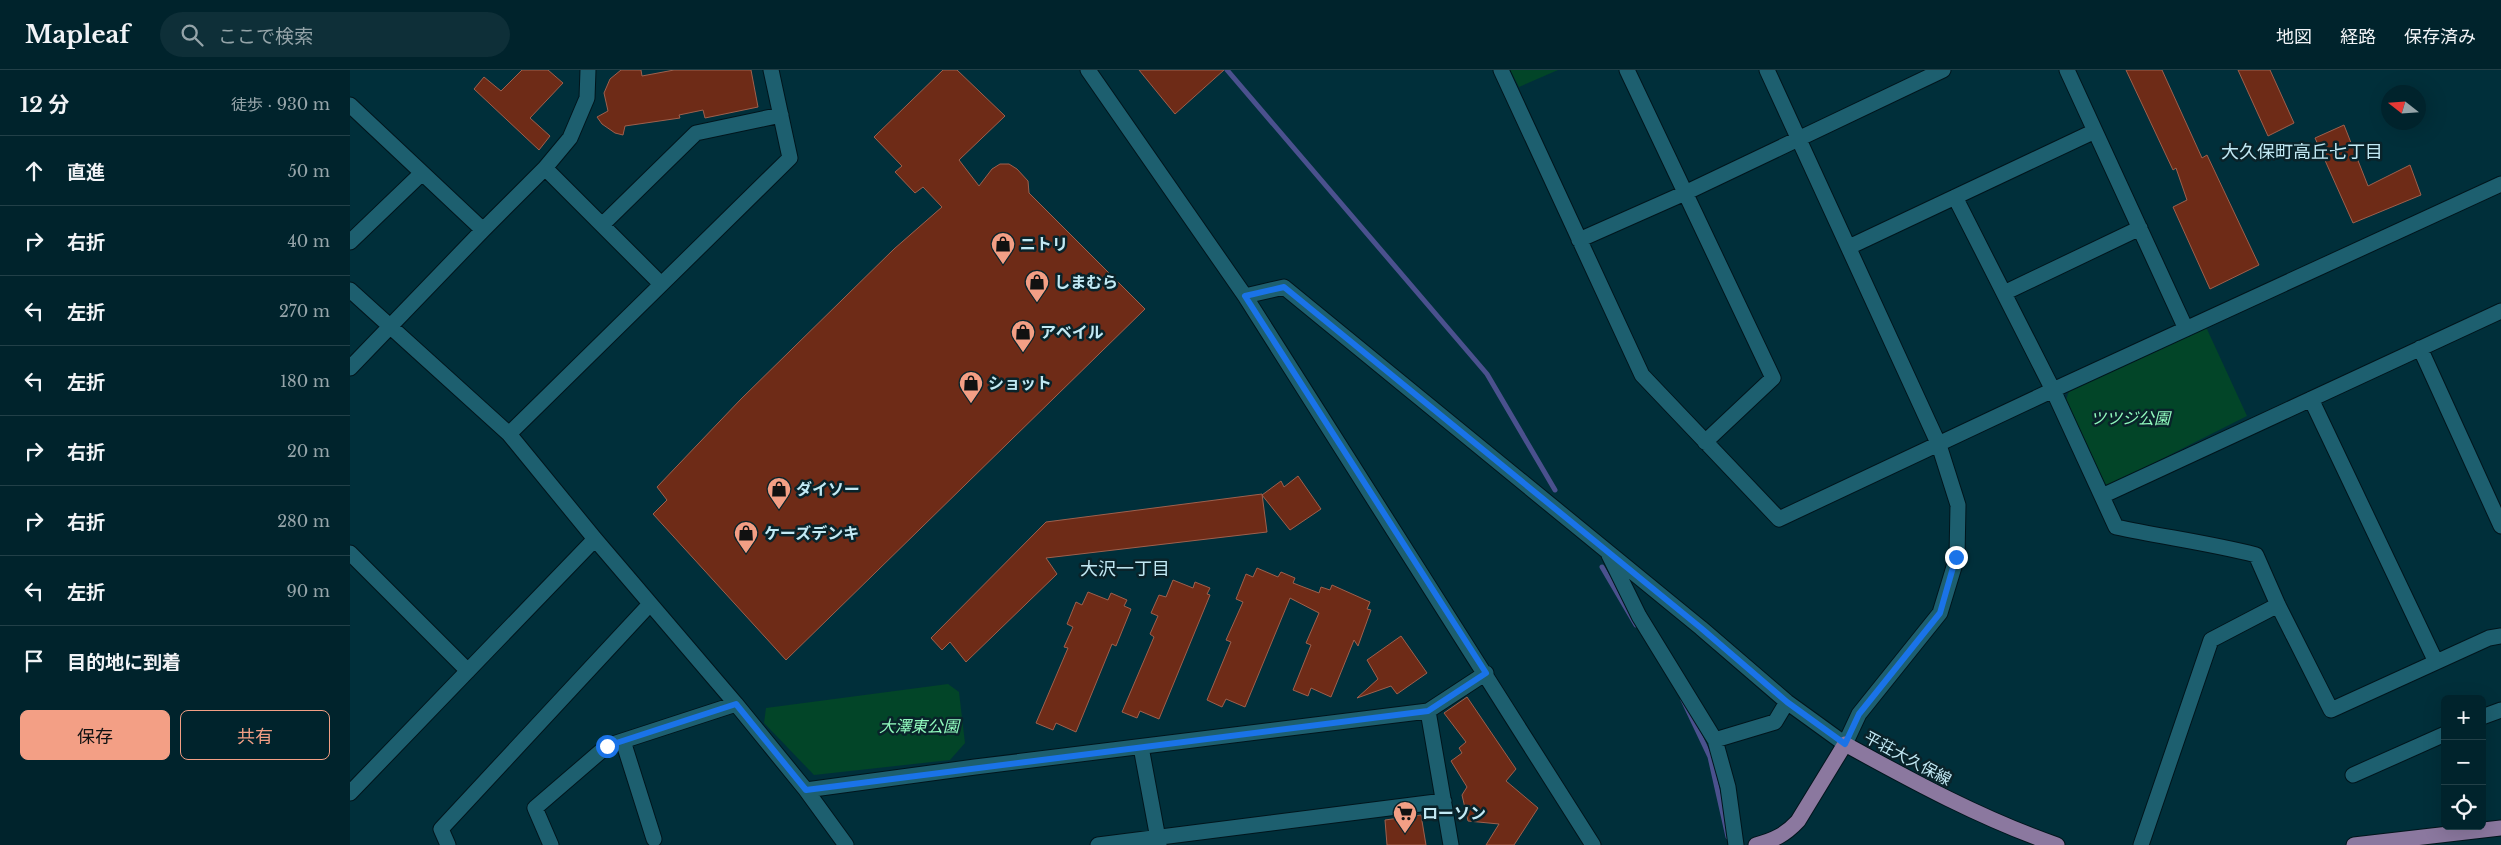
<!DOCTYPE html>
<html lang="ja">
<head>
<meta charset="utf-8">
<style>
  :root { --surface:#00232c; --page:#0e2f38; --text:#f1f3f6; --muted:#95a4a9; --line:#224048; --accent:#f39f85 }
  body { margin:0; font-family:"Libre Baskerville","Noto Sans JP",serif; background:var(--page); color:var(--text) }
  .controls { position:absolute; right:15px; bottom:15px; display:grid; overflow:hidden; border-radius:8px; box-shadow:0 5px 20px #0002 }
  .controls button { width:45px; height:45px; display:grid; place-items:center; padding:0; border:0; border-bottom:1px solid var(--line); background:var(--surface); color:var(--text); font:25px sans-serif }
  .compass { position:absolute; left:2031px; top:15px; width:45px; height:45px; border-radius:50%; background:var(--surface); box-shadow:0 5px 20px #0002; rotate:287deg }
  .stop { position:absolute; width:15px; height:15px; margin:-11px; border:4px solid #1a73e8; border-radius:50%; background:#fff }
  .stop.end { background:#1a73e8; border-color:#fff; box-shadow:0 1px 5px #0008 }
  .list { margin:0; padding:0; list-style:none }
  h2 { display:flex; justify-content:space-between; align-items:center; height:65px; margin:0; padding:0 20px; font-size:21px }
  h2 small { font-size:16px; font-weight:400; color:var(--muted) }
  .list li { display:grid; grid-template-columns:32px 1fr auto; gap:15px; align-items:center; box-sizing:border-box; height:70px; padding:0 20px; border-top:1px solid var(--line) }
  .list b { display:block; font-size:19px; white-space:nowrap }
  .list em { font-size:16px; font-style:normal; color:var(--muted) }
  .actions { display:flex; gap:10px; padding:15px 20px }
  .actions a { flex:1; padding:11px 0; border:1px solid var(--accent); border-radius:8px; text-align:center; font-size:18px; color:var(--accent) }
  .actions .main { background:var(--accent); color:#111 }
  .icon { flex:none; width:28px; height:28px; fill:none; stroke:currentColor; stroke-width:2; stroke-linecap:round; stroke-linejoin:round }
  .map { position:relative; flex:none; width:2151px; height:775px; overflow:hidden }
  header { display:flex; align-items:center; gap:30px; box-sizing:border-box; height:70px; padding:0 25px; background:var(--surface); border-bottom:1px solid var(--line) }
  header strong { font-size:24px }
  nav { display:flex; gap:28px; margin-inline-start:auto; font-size:18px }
  .search { width:350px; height:45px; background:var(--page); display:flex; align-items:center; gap:12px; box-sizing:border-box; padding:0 18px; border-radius:28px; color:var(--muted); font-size:19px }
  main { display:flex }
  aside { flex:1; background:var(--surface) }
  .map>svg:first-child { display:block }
  .green { fill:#024528 }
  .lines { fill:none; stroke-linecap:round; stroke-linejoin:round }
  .stream { stroke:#4b518e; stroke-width:5 }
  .building { fill:#6e2b17; stroke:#9e604d }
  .minor-casing { stroke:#00151c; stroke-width:17 }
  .major-casing { stroke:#00151c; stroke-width:17 }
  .minor { stroke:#1d5f6f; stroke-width:15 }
  .major { stroke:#8b789f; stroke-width:15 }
  .route { stroke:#1a73e8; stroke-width:6 }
  .labels { text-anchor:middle; stroke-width:5; stroke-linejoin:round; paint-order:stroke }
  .poi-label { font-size:16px; font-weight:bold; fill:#c2e9f4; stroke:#09232a; text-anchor:start }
  .park-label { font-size:16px; font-style:italic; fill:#91fabe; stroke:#09232a }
  .street-label { font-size:16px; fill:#c2e9f4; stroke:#09232a }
  .neighbourhood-label { font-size:18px; fill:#c2e9f4; stroke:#09232a }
</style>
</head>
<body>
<header>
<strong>Mapleaf</strong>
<div class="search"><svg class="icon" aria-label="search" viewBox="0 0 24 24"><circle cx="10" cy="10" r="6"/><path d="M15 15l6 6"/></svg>ここで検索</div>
<nav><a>地図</a><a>経路</a><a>保存済み</a></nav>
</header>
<main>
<aside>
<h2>12 分<small>徒歩 · 930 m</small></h2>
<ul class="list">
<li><svg class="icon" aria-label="ahead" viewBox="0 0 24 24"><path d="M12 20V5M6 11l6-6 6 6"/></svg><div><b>直進</b></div><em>50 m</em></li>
<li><svg class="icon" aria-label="right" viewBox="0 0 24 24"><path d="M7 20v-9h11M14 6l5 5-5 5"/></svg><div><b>右折</b></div><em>40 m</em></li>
<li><svg class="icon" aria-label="left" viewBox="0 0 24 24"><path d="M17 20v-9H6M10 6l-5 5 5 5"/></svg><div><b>左折</b></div><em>270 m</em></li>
<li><svg class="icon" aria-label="left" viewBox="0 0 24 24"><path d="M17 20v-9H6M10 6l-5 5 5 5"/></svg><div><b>左折</b></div><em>180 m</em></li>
<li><svg class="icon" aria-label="right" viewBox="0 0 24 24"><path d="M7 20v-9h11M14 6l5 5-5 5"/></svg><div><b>右折</b></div><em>20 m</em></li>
<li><svg class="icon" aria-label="right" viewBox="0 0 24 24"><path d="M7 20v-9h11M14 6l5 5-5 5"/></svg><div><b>右折</b></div><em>280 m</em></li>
<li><svg class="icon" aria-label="left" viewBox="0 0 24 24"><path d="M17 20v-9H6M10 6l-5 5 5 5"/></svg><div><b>左折</b></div><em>90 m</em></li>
<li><svg class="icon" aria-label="arrive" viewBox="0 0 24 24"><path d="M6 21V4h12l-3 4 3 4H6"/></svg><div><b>目的地に到着</b></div></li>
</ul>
<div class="actions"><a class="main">保存</a><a>共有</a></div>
</aside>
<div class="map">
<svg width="2151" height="775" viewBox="0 0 2151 775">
  <rect width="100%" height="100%" fill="#002f3a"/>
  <!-- green -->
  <path class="green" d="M1160,0H1208L1169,17Z
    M1856,257L1897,346L1758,416L1751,410L1715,333L1719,321Z
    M598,614L609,622L615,673L600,690L464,705L414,653L416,638Z"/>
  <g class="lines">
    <!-- stream -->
    <path class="stream" d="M877,0L1137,304L1205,420
      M1252,497L1286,555
      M1333,630L1360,687L1378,767"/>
  </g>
  <!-- building -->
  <path class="building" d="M172,0H198L213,13L180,48L200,66L189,80L124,19L134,7L151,21Z
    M271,0H291L292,6L324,0H401L408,37L355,48L353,40L329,45L330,48L275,56L273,65L265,63L252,54L247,47L258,41L254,23L260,9Z
    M593,0H607L655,46L609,90L629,116L642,99L650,94H659L667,99L678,111L679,123L795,239L436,590L303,444L317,430L307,417L391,329L544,179L592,137L573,117L565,123L545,102L552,96L524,67Z
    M789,0H874L825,44Z
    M1776,0H1812L1852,88L1857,85L1909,195L1860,219L1823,137L1837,130L1826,98L1823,100Z
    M1888,0H1920L1944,53L1918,66Z
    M1994,55L2018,116L2060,95L2071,125L2003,153L1965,68Z
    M948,406L971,439L940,460L912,425L931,411L934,417Z
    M912,424L917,462L696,488L707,504L616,592L600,572L592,580L581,568L696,452Z
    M907,498L928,507L931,502L945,508L943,513L969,523L971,517L980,520L982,515L1020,532L1017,539L1021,540L1008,576L1004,570L981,627L961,618L958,626L943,620L961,575L956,573L969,543L940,528L895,637L876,629L872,637L857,630L881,572L876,570L893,532L886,529L896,504L903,507Z
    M823,510L843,518L845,512L860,518L857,524L860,525L809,649L790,641L787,648L772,642L804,567L800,564L808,546L801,543L809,525L816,527Z
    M738,522L758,530L761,523L777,530L774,536L781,539L766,576L762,574L726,662L706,653L703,660L686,653L718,578L714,577L723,557L717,554L726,532L732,535Z
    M1051,566L1077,603L1047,624L1041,616L1007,628L1028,609L1017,590Z
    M1117,627L1166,699L1156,711L1188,738L1164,775H1136L1149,754L1118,751L1112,725L1117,717L1101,691L1112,683L1109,678L1116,672L1094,643Z
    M1071,745L1076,775H1037L1035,750Z"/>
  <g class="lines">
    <!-- minor casing -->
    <g class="minor-casing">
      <path id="minor" d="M738,0L895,226L1243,775
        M1151,0L1292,305L1429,449L1703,320L2151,114
        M1277,0L1423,308L1355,372
        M1717,0L1836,259
        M0,35L133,160
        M195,98L310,213
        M1605,127L1703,320L1766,457C1812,467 1859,473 1906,485L1928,535L1981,640L2139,568L2151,566
        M252,155L346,63L431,45
        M1229,170L1335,123L1593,0
        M0,172L72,103
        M1499,177L1745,61
        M0,220L159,364L245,469L386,634L456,720L496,775
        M1654,223L1790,158
        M895,226L934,217L1351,558L1437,632L1495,674L1509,644L1590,543L1607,487L1608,435L1589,375L1417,0
        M2070,278L2151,456
        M0,298L133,160L195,98L220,68L237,28L238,0
        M1961,329L2086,592
        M159,364L440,88L421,0
        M1752,426L2151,241
        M0,483L118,601
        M1259,485L1289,546L1365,670L1378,717L1386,775
        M1078,641L1101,775
        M2132,647L2151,640
        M1365,670L1425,652L1437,632
        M273,671L304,769
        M791,677L809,774
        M2003,705L2095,664
        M456,720L625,697L1078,641L1136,603
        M0,723L245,469
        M98,775L91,759L300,534
        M201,775L185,738L257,676L386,634
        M748,775L1094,731
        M1791,775L1861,570L1928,535"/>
    </g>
    <!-- major casing -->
    <g class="major-casing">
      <path id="major" d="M1406,775C1424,770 1435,765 1448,751L1495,674C1564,712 1632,749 1707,775
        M2004,775L2151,758"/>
    </g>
    <!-- minor -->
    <use href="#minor" class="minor"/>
    <!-- major -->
    <use href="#major" class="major"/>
  </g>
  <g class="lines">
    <!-- route -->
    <path class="route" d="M257,676L386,634L456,720L1078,641L1136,603L895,226L934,217L1351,558L1437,632L1495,674L1509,644L1590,543L1606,487"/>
  </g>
  <!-- icons -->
  <defs>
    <g id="shop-pin" transform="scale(1.25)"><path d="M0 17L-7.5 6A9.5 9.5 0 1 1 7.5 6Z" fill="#f39f85" stroke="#09232a"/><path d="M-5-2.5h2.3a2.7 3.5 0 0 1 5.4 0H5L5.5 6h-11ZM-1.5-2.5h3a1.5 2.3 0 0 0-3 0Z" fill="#111"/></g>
    <g id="supermarket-pin" transform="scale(1.25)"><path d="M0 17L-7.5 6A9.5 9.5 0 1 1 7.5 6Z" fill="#f39f85" stroke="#09232a"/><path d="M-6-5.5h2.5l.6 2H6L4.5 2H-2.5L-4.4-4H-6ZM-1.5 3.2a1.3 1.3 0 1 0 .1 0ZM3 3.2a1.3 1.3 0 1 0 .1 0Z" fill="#111"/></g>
  </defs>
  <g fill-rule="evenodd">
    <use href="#shop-pin" x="653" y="174"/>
    <use href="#shop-pin" x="687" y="212"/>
    <use href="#shop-pin" x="673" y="262"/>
    <use href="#shop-pin" x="621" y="313"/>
    <use href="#shop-pin" x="429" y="419"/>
    <use href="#shop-pin" x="396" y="463"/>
    <use href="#supermarket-pin" x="1055" y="743"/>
  </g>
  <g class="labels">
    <!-- poi labels -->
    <g class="poi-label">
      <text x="670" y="180">ニトリ</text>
      <text x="704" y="218">しまむら</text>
      <text x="690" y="268">アベイル</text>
      <text x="638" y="319">ショット</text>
      <text x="446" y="425">ダイソー</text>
      <text x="414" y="469">ケーズデンキ</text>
      <text x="1072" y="749">ローソン</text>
    </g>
    <!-- park labels -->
    <g class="park-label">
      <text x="1780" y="354">ツツジ公園</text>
      <text x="569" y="662">大澤東公園</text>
    </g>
    <!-- street labels -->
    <g class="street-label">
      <text transform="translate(1558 688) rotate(28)" y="6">平荘大久保線</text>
    </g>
    <!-- neighbourhood labels -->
    <g class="neighbourhood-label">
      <text x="1952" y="88">大久保町高丘七丁目</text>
      <text x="775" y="505">大沢一丁目</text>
    </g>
  </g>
</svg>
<div class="controls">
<button>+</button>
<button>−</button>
<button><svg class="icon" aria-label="locate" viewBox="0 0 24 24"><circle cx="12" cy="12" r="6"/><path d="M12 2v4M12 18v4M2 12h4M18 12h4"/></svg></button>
</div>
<svg class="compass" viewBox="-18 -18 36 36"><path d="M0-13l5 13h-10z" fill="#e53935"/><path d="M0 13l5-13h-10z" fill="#95a4a9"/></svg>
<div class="stop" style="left:257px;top:676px"></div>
<div class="stop end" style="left:1606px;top:487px"></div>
</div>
</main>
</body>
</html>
